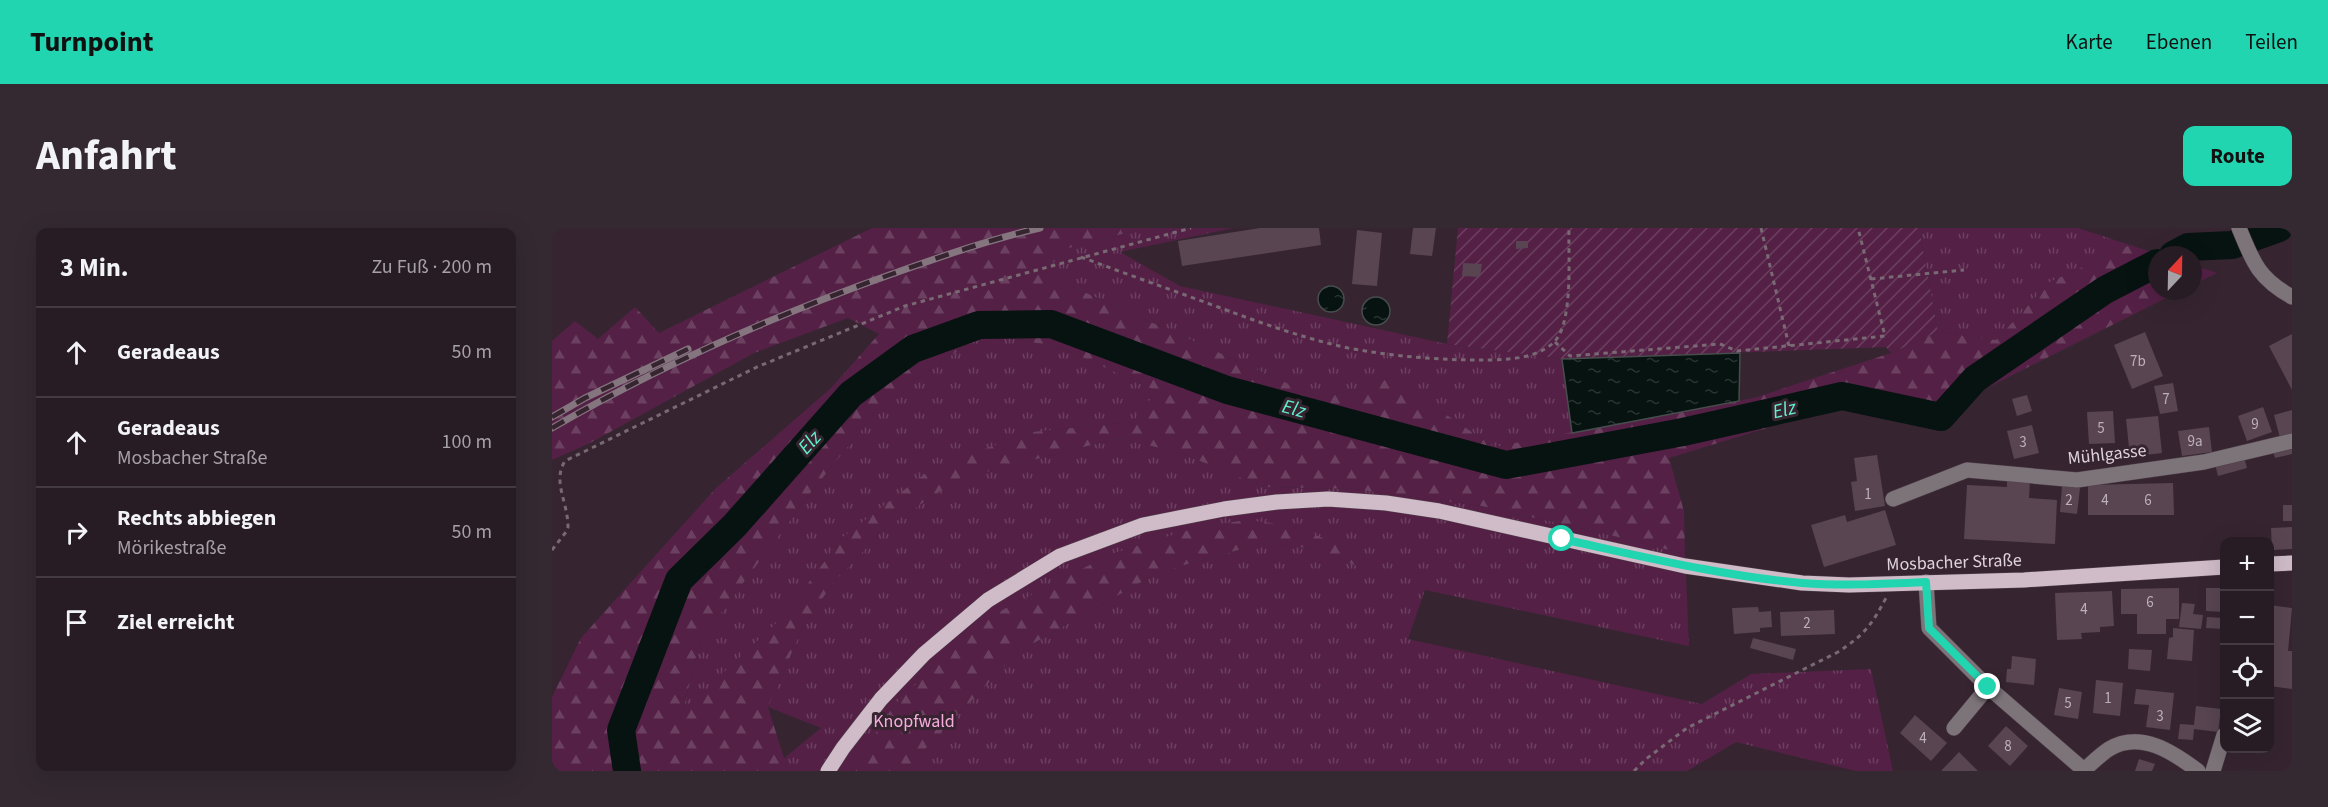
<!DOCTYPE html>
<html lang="de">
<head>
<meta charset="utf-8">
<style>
  :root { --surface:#281c24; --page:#342931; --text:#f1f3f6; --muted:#a5a1a6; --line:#443a41; --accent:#21d5b0 }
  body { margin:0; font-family:"Source Sans 3",sans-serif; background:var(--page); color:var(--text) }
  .controls { position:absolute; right:18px; bottom:18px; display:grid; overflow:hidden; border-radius:12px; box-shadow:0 6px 24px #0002 }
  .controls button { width:54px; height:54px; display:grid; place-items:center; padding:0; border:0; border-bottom:2px solid var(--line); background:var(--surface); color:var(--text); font:30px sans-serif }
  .compass { position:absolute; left:1596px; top:18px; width:54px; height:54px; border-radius:50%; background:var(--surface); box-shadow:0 6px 24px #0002; rotate:22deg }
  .stop { position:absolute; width:18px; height:18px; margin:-14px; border:4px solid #21d5b0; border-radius:50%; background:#fff }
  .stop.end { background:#21d5b0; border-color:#fff; box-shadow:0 2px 6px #0008 }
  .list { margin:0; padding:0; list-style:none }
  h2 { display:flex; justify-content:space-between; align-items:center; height:78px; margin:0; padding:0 24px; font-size:26px }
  h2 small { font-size:20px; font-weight:400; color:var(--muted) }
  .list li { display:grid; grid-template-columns:39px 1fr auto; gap:18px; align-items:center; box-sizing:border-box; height:90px; padding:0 24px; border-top:2px solid var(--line) }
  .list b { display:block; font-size:22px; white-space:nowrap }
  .list p { margin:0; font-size:20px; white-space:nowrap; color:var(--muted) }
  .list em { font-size:20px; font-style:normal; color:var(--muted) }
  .icon { flex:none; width:33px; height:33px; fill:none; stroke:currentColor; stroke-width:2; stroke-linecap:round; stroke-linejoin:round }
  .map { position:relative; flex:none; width:1740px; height:543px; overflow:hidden; border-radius:12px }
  header { display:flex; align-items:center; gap:36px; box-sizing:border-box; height:84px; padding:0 30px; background:var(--accent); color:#111 }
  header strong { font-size:28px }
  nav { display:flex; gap:33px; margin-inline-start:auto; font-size:21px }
  .intro { display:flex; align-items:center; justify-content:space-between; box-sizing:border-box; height:144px; padding:0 36px }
  h1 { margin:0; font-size:42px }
  .button { padding:15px 27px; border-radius:12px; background:var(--accent); color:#111; font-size:21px; font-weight:700 }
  main { display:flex; gap:36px; padding:0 36px }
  aside { flex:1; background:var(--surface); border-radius:12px; box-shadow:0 6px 24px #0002 }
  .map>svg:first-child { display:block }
  .grass { fill:url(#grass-tufts) }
  .forest { fill:url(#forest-firs); fill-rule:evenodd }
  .garden { fill:url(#garden-furrows) }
  .water { fill:url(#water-ripples); stroke:#474d4d; stroke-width:1.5 }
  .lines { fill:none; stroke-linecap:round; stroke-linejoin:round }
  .stream { stroke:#474d4d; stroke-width:4.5 }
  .river { stroke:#061310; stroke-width:28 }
  .building { fill:#584551 }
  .minor-casing { stroke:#51414b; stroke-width:16 }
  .major-casing { stroke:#51414b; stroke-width:16 }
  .path { stroke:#786973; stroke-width:3; stroke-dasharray:4.5 4.5; stroke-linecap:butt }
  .minor { stroke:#7d7479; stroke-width:15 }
  .major { stroke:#cfbcc8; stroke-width:15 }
  .rail-casing { stroke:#84757e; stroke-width:7 }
  .rail { stroke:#362530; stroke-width:4.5; stroke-dasharray:14; stroke-linecap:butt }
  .route { stroke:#21d5b0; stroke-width:8 }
  .labels { text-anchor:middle; stroke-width:6; stroke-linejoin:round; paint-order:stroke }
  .number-label { font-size:15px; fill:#bdb0b8 }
  .street-label { font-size:18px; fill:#dfd3db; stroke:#362530 }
  .park-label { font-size:18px; fill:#f7acde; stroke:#362530 }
  .water-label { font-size:20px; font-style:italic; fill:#61f1cd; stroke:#362530 }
</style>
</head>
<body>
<header>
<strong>Turnpoint</strong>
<nav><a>Karte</a><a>Ebenen</a><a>Teilen</a></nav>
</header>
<div class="intro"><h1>Anfahrt</h1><a class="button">Route</a></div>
<main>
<aside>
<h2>3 Min.<small>Zu Fuß · 200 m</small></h2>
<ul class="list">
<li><svg class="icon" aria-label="ahead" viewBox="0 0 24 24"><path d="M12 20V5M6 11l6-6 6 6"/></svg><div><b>Geradeaus</b></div><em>50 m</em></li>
<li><svg class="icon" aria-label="ahead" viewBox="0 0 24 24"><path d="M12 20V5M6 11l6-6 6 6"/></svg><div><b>Geradeaus</b><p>Mosbacher Straße</p></div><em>100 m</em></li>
<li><svg class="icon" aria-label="right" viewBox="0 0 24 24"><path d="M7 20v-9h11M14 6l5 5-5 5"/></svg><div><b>Rechts abbiegen</b><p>Mörikestraße</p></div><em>50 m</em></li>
<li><svg class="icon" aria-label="arrive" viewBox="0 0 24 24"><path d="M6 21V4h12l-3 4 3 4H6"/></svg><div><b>Ziel erreicht</b></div></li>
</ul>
</aside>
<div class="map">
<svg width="1740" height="543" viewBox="0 0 1740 543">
  <defs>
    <pattern id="grass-tufts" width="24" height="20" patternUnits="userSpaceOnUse" patternTransform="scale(1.5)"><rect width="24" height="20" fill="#542046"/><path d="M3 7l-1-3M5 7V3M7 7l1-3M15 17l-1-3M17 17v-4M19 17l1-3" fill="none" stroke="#6c4060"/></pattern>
    <pattern id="forest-firs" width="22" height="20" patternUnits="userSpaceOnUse" patternTransform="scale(1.5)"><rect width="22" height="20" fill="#542046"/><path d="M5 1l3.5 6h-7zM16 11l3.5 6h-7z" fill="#6c4060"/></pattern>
    <pattern id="garden-furrows" width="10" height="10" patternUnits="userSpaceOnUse" patternTransform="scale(1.5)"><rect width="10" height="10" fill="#542046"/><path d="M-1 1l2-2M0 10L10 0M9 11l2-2" fill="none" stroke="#6c4060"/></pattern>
    <pattern id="water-ripples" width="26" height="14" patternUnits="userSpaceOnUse" patternTransform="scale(1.5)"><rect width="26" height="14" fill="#061310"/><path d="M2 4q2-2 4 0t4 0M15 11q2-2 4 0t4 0" fill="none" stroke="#2a3432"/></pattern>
  </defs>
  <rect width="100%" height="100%" fill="#362530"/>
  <!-- grass -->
  <path class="grass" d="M593,0H681L568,24L628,58L895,116L1010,131L1020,205L942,219L840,150L770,171L492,46L513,21Z
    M1367,0H1526L1578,17L1498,54L1444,112L1386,104Z
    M434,104L512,121L605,163L581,194L480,204L291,309L229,391L168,448L128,495L148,413L256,268L334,171Z
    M567,210L628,225L713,259L801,261L930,278L1042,303L1133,326L1137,418L873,362L856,411L1150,476L1199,446L1319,441L1341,543H1304L1184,514L1135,543H352L466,424L607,344L715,314L768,322L826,347L788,318L694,292L342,477L299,543H236L231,531L269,500L216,479L251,399L281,355L332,301L406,251Z"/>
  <!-- forest -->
  <path class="forest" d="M320,0H593L513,21L492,46L770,171L840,150L942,219L1202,170L1339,125L1386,104L1444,112L1498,54L1578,17L1609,27H1605V63H1628L1379,188L1287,178L1117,230L1132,283L1133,326L1042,303L930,278L801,261L713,259L628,225L567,210L406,251L332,301L281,355L251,399L216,479L236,543H0V469L29,410L164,260L279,160L327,106L296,90L202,125L38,215L0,232V113L23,93L46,111L83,79L107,105ZM434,104L512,121L605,163L581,194L480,204L382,239L291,309L229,391L168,448L128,494L148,413L256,268L334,171Z
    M1641,37L1665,45L1641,57Z
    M694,292L744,298L788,318L830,349L768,322L715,314L607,344L466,424L352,543H299L342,477L433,391L559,326L643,300Z"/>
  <!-- garden -->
  <path class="garden" d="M906,0H1367L1386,104L1339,125L1334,119L1010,131L895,116Z"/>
  <!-- water -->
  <path class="water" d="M766 71a13 13 0 1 1 26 0a13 13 0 1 1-26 0Z
    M810 83a14 14 0 1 1 28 0a14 14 0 1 1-28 0Z
    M1188,125L1187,173L1020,205L1010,131Z"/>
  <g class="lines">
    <!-- stream -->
    <path class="stream" d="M1727,1H1740"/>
    <!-- river -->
    <path class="river" d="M1621,27L1636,19L1680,17L1727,0
      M75,543L69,502L127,352L183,297L299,166L361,121L427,97L499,96L675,162L954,237L1131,204L1290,168L1389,189L1423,151L1553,62L1605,35"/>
  </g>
  <!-- building -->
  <path class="building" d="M708,0H767L769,17L630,38L626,13Z
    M861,0H884L880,28L858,26Z
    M805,2L830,5L825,58L800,56Z
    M964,13H976V20L964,21Z
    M911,35L930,36L928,49L910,48Z
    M1593,104L1611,148L1580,161L1562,117Z
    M1740,106V162L1717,118Z
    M1621,155L1626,183L1608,186L1602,158Z
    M1475,167L1480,183L1465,188L1460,171Z
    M1711,179L1720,204L1695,213L1686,188Z
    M1740,182V207L1728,210L1722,187Z
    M1561,183L1563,215L1537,216L1535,184Z
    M1606,188L1610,225L1578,229L1574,191Z
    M1480,197L1487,225L1462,231L1455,203Z
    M1657,199L1660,224L1630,228L1626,203Z
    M1740,217V226L1723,230L1721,223Z
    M1325,227L1333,278L1303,283L1299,254L1305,253L1302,230Z
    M1692,229L1695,240L1666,248L1663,236Z
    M1455,251L1478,253L1477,270L1505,272L1503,316L1412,311L1415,257L1455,259Z
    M1621,255L1622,287H1536V257Z
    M1510,258L1528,260L1525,286L1508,284Z
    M1731,277H1740V293H1731Z
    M1333,282L1344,317L1272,339L1259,297L1293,287L1295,294Z
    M1740,299V321L1720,322L1719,300Z
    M1627,360V391H1614V406H1585V386H1569V361Z
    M1654,360H1672V384L1654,383Z
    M1560,363L1562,398L1548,399V404L1529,405L1530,411L1505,412L1503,365Z
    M1630,375L1643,376L1641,386L1651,387L1649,401L1627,399Z
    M1718,377L1740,380L1736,423H1740V461L1718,458Z
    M1206,379L1207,384L1219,383L1220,399L1208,400V404L1182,406L1180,380Z
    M1282,382L1283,406L1229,408L1228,384Z
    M1655,389L1672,390L1671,401L1654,400Z
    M1621,400L1642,402L1640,433L1615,431L1617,410L1621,409Z
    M1201,410L1244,421L1241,432L1198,420Z
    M1577,421L1600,422L1598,443L1576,441Z
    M1460,428L1484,431L1482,457L1454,454L1455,441H1459Z
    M1544,452L1571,455L1568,488L1541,485Z
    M1507,460L1530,464L1526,491L1502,487Z
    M1584,461L1622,465L1618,502L1594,499L1597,477L1582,476Z
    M1644,478L1669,481L1666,504L1642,501L1641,512L1626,511L1628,496L1642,497Z
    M1363,487L1395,515L1379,533L1348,505Z
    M1454,498L1476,518L1458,538L1436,518Z
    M1407,524L1426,543H1389Z
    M1587,531L1603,536L1600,543H1583Z"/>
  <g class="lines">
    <!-- minor casing -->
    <g class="minor-casing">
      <path id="minor" d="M1687,0C1701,34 1706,50 1740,69
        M1341,271L1415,242L1525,252L1652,234L1740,213
        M1374,354L1377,400L1436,459L1533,543
        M1402,500L1436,459
        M1532,542C1540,535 1548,527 1557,521C1588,502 1621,524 1646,543
        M1661,543L1672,507"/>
    </g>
    <!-- major casing -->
    <g class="major-casing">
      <path id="major" d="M1718,336L1740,335
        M276,543L291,520L329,471L372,426L436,372L508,328L591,297L672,281L725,274L776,271L834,275L887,283L1133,338L1250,355L1297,357L1472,352L1672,339"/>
    </g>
    <!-- path -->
    <path class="path" d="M1209,0L1237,118
      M529,29C574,46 620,62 666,79C709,95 751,110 796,120C840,128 883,132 927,132C950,132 983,132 1001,115C1022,97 1016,27 1017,0
      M1319,51L1412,42
      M1003,114L1018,128L1168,116L1185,123L1333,108L1306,0
      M0,322L14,304L16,299C16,274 0,253 13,233L205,139L353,78L639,0
      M1082,543L1094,531L1135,500L1286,424C1312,407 1319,398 1334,370"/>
    <!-- minor -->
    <use href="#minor" class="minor"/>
    <!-- major -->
    <use href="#major" class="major"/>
    <!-- rail casing -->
    <g class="rail-casing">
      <path id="rail" d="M0,189L33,170L136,121
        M0,200C107,138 223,87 340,46C388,29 438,11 488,0"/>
    </g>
    <!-- rail -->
    <use href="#rail" class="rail"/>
  </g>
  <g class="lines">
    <!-- route -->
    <path class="route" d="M1010,311C1089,328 1169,348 1250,355C1291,358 1333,356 1374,354L1377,400L1436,459"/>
  </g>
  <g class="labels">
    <!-- number labels -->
    <g class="number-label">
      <text x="1586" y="138">7b</text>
      <text x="1614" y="176">7</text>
      <text x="1703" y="201">9</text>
      <text x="1549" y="205">5</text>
      <text x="1643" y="218">9a</text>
      <text x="1471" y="219">3</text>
      <text x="1316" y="271">1</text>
      <text x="1517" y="277">2</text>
      <text x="1553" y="277">4</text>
      <text x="1596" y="277">6</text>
      <text x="1598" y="379">6</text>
      <text x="1532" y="386">4</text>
      <text x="1255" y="400">2</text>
      <text x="1556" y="475">1</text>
      <text x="1516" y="480">5</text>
      <text x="1608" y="493">3</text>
      <text x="1371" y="515">4</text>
      <text x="1456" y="523">8</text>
    </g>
    <!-- street labels -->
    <g class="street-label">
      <text transform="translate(1555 226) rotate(-6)" y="6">Mühlgasse</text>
      <text transform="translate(1402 334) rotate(-2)" y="6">Mosbacher Straße</text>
    </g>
    <!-- park labels -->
    <g class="park-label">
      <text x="362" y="499">Knopfwald</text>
    </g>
    <!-- water labels -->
    <g class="water-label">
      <text transform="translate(742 180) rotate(15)" y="7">Elz</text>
      <text transform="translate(1232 181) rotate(-13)" y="7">Elz</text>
      <text transform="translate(257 214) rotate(-48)" y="7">Elz</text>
    </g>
  </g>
</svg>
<div class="controls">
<button>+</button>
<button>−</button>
<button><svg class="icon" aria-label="locate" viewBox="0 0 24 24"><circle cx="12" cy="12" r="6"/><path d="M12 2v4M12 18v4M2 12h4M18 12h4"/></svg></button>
<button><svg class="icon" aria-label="layers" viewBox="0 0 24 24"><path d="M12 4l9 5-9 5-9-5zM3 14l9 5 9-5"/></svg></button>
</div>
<svg class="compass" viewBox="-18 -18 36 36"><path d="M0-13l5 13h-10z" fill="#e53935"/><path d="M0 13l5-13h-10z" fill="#a5a1a6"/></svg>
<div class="stop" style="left:1010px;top:311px"></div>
<div class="stop end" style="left:1436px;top:459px"></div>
</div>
</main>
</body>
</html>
